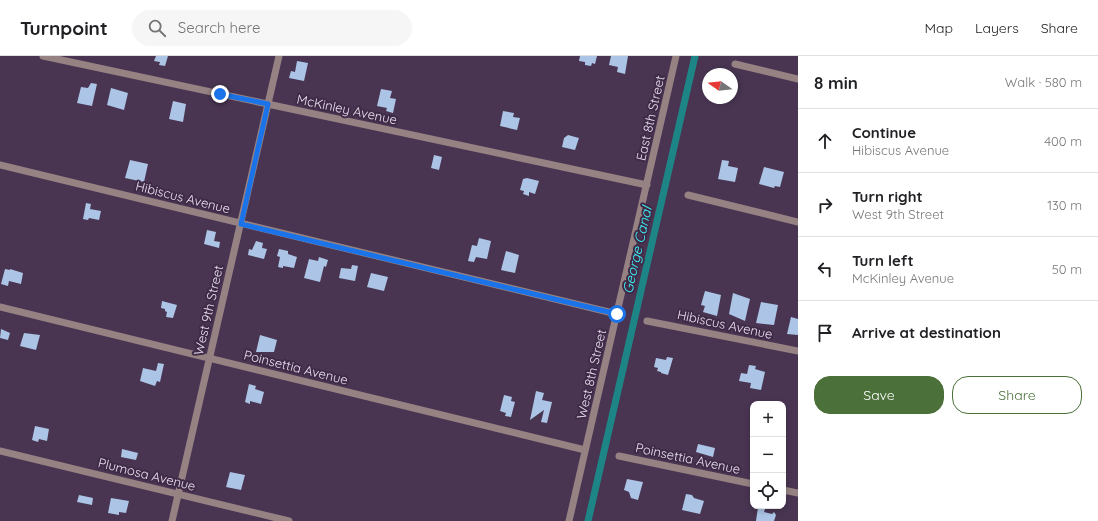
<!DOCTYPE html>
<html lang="en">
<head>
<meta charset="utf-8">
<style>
  :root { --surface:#fff; --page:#f6f6f6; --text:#202124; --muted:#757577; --line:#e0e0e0; --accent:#4b7039 }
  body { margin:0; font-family:Quicksand,sans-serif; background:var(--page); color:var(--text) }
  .controls { position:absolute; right:12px; bottom:12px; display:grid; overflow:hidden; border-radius:8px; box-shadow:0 2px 6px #0003 }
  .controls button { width:36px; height:36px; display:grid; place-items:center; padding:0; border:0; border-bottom:1px solid var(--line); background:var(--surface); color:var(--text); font:20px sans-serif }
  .compass { position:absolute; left:702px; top:12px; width:36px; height:36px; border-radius:50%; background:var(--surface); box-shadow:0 2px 6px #0003; rotate:284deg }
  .stop { position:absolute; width:12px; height:12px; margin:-9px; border:3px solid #1a73e8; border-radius:50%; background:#fff }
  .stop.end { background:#1a73e8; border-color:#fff; box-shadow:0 1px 4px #0008 }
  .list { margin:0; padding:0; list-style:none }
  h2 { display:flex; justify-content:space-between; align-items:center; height:52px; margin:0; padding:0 16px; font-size:17px }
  h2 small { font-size:13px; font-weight:400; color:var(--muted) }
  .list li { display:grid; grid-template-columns:26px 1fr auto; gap:12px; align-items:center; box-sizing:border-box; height:64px; padding:0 16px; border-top:1px solid var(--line) }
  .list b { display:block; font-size:15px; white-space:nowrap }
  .list p { margin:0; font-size:13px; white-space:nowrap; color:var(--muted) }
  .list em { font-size:13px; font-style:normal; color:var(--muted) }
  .actions { display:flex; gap:8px; padding:12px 16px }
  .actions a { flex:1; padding:9px 0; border:1px solid var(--accent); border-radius:16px; text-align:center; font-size:14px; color:var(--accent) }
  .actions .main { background:var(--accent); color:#fff }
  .icon { flex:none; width:22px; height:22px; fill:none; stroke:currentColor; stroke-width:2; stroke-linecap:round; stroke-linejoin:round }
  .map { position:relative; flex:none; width:798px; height:465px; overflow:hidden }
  header { display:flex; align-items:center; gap:24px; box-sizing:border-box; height:56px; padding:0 20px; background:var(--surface); border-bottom:1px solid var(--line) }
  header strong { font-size:19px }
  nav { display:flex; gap:22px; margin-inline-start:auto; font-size:14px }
  .search { width:280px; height:36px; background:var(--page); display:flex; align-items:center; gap:10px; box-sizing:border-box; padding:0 14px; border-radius:22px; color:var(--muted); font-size:15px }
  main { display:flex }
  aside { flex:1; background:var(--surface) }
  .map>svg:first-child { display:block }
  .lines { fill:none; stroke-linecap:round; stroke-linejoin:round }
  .canal { stroke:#1e8586; stroke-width:7 }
  .building { fill:#acc5e6 }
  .street { stroke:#968282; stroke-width:7 }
  .route { stroke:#1a73e8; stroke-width:5 }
  .labels { text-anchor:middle; stroke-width:4; stroke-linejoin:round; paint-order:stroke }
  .street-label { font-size:13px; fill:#ece0f1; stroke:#3f2b47 }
  .water-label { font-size:14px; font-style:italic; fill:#3cf8fa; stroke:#3f2b47 }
</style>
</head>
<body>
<header>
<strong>Turnpoint</strong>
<div class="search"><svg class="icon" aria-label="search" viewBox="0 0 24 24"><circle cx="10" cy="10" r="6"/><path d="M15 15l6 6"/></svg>Search here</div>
<nav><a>Map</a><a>Layers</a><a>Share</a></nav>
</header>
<main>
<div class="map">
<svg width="798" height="465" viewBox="0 0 798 465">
  <rect width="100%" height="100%" fill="#493552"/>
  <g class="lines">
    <!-- canal -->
    <path class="canal" d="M588,465L695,0"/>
  </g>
  <!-- building -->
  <path class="building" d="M156,0H168L165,10L159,9L160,6L154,5Z
    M580,0H597L595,8L592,7L591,10L585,9V6L579,5Z
    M611,0H628L625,18L617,16L618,11L609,9Z
    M297,5L308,7L304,25L289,22L291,15L295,16Z
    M91,27L97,28L92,50L77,47L81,31L88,32Z
    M111,32L128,37L124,54L107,49Z
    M381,33L392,35L390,42L396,43L393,57L386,55L387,52L377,50Z
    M173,45L186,48L183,66L169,63Z
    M503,55L514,57L513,61L520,62L517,74L500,70Z
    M568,79L579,82L575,94L562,91L564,82Z
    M434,99L442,101L439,114L431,112Z
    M130,104L148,108L144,126L125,122Z
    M722,104L729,105L728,110L738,112L735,126L718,123Z
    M764,111L784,116L780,131L775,130L774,132L759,128Z
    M527,122L539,125L535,138L529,136V140L523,138L524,135L520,134L523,123Z
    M86,147L91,148L90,153L101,155L99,164L89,162L88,164L83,163Z
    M207,174L216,176L214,185L220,186L219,192L204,188Z
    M479,182L491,185L487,203L476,201L474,206L468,205L472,189L477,190Z
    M256,185L263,187L262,192L267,193L264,203L248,199L249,193L252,194Z
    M279,193L288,195V198L297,201L294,212L283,210V212L278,211L280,201L277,200Z
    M506,195L519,199L515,217L501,214Z
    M319,201L328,204L326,211L324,210L320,226L304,222L309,203L318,205Z
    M352,209L358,210L355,225L339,222L341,212L351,213Z
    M5,213L10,214V213L23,217L21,228L9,225L8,230L1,228Z
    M371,217L388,221L384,235L367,231Z
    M705,235L721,239L717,260L703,256L705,250L701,249Z
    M733,237L750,243L745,265L729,258Z
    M162,245L177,249L173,262L166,261L167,256L165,255V253L161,252Z
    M761,246L778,249L774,269L756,267Z
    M791,261L798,263V279L787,278Z
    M1,273L10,277L8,284L0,282Z
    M24,277L40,279L36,294L20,290Z
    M260,279L277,284L274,296H256Z
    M667,301L673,302L668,319L661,317V316L657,315L658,312L654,311L656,302L666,304Z
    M158,307L164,308L160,326L157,325L155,330L140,325L143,312L156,315Z
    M749,309L756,310L755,313L765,316L761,334L750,332L751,327L739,325L741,317L747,318Z
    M249,328L256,330L255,333L264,336L261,348L250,345V348L245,346Z
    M536,335L544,337L542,344L552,346L547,367L541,366L544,354L530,364Z
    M504,339L512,341L511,345L515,346L511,361L505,360L506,357L500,355Z
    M35,370L49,373L47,385L39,383L38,386L32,384Z
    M698,388L715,392L713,401L696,396Z
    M122,393L138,397L136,404L121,401Z
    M230,416L245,419L241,434L226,431Z
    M627,423L643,426L638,444L631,442L629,436L624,434Z
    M686,438L692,439L694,442L704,445L700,458L682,454Z
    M79,439L93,442L92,449L77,446Z
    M111,442L129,445L126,457L119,456V459L108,457Z
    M758,451L765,453L764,456L772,458L774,456L776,459L774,465H756Z"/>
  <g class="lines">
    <!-- street -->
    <path class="street" d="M43,0L647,129
      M735,8L798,23
      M0,109L617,258
      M688,139L798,166
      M0,251L585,394
      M647,265L798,295
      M0,395L289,465
      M619,400L753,428
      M783,434L798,437
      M172,465L279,0
      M569,465L676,0"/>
  </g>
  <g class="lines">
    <!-- route -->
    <path class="route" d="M220,38L268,48L241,168L617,258"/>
  </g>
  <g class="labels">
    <!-- street labels -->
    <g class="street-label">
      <text transform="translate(347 53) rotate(12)" y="5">McKinley Avenue</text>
      <text transform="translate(650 62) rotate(-77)" y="5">East 8th Street</text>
      <text transform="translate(183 141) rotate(14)" y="5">Hibiscus Avenue</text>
      <text transform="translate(208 254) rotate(-77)" y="5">West 9th Street</text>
      <text transform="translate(725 268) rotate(12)" y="5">Hibiscus Avenue</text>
      <text transform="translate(296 311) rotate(14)" y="5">Poinsettia Avenue</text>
      <text transform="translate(591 318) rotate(-77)" y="5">West 8th Street</text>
      <text transform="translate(688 402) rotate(12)" y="5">Poinsettia Avenue</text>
      <text transform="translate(147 418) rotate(14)" y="5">Plumosa Avenue</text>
    </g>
    <!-- water labels -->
    <g class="water-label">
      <text transform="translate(637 194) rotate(-77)" y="5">George Canal</text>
    </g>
  </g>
</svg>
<div class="controls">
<button>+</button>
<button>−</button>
<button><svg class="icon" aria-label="locate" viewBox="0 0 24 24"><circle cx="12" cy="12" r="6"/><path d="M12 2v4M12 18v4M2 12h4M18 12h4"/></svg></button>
</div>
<svg class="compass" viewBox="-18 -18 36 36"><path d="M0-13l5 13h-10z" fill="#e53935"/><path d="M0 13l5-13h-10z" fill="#757577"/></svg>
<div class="stop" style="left:617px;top:258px"></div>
<div class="stop end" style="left:220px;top:38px"></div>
</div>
<aside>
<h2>8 min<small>Walk · 580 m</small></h2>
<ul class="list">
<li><svg class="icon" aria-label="ahead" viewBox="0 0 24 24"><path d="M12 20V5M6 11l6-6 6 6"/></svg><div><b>Continue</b><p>Hibiscus Avenue</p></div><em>400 m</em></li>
<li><svg class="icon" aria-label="right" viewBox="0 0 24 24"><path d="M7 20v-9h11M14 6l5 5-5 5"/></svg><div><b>Turn right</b><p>West 9th Street</p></div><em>130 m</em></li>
<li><svg class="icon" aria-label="left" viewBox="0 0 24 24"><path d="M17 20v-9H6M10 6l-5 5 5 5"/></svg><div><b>Turn left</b><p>McKinley Avenue</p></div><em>50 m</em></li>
<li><svg class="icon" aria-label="arrive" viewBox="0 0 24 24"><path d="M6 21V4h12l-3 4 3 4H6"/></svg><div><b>Arrive at destination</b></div></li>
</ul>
<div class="actions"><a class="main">Save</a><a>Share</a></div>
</aside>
</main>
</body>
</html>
